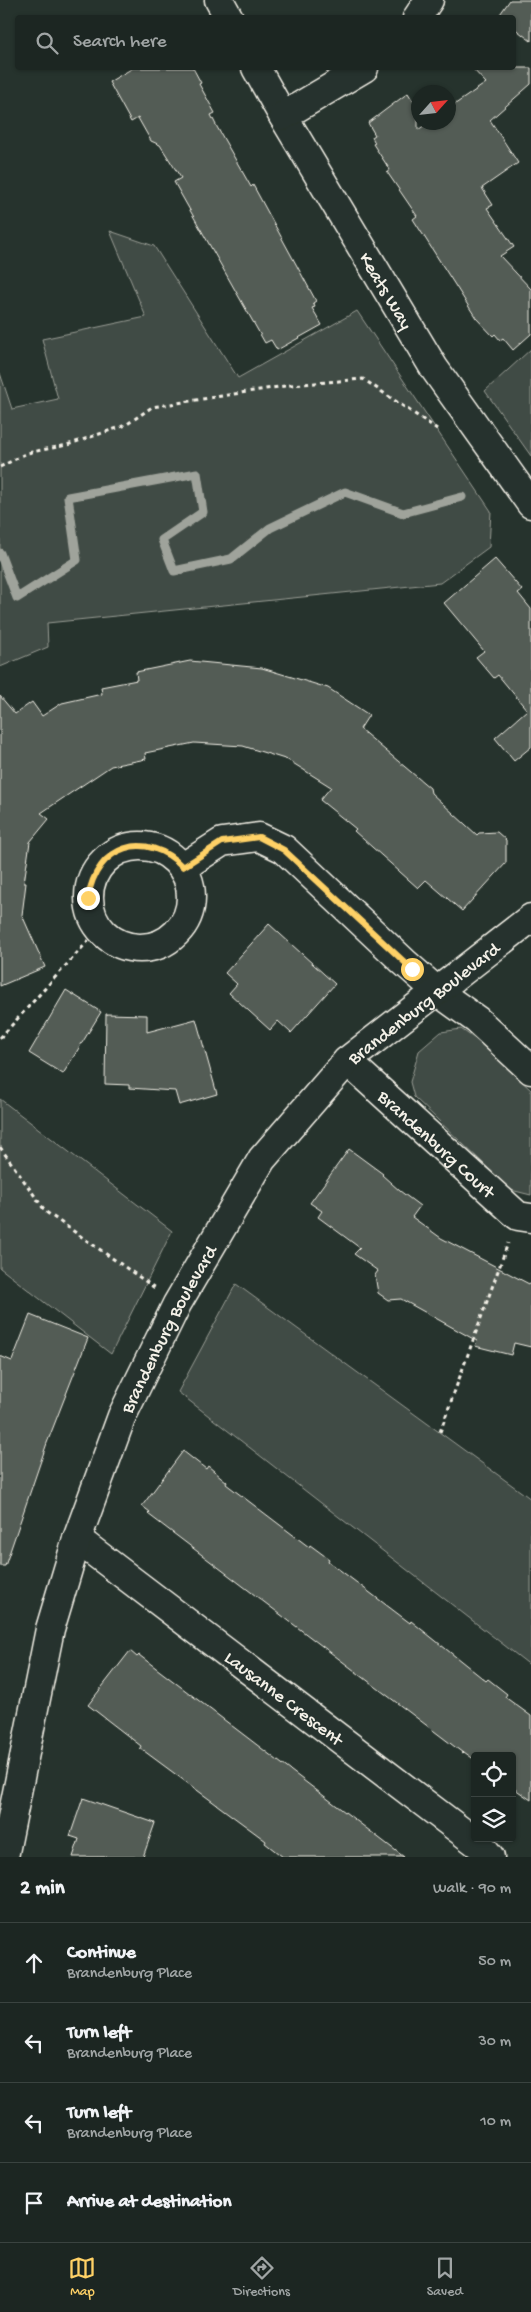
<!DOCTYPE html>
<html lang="en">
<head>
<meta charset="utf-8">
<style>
  :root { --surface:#1c2622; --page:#252e2a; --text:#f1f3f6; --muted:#a0a5a5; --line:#3a4340; --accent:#ffd166 }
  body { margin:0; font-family:"Gochi Hand",sans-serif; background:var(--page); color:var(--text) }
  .controls { position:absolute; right:15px; bottom:15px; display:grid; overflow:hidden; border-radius:5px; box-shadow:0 1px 4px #0004 }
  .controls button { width:45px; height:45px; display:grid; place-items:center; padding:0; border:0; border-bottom:1px solid var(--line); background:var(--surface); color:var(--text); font:25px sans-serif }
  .compass { position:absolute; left:411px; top:85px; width:45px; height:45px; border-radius:50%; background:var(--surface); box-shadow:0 1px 4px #0004; rotate:63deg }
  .stop { position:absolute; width:15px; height:15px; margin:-11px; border:4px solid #ffd166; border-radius:50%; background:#fff }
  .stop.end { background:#ffd166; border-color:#fff; box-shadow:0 1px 5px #0008 }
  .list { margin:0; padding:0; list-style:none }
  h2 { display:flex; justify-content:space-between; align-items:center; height:65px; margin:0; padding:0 20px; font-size:21px }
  h2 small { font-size:16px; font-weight:400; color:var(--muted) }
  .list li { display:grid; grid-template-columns:32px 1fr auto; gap:15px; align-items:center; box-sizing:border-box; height:80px; padding:0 20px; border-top:1px solid var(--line) }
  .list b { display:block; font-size:19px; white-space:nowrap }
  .list p { margin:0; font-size:16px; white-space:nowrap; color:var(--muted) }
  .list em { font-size:16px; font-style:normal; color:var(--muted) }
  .icon { flex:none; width:28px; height:28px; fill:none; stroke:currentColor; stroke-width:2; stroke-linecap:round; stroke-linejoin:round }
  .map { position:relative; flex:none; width:531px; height:1857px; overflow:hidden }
  .search { position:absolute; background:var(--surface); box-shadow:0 1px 4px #0004; left:15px; right:15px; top:15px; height:55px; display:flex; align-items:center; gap:12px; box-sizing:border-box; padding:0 18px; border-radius:5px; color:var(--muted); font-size:19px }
  .sheet { height:385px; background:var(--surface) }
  nav { display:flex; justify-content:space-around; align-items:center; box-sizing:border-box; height:70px; border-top:1px solid var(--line); background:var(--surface); font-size:14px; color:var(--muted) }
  nav a { display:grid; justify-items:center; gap:2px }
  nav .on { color:var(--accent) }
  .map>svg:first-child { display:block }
  .green { fill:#414b45; stroke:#9a9e96 }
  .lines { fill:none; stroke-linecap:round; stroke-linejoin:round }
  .stream { stroke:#9fa39b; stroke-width:9 }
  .building { fill:#525c55; stroke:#f4f1e8 }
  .minor-casing { stroke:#f4f1e8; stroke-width:31 }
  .path { stroke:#f4f1e8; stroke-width:3; stroke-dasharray:4 4; stroke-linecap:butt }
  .minor { stroke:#26332d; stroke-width:28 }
  .route { stroke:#ffd166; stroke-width:6 }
  .labels { text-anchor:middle; stroke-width:4; stroke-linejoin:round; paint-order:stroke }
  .street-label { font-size:19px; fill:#f4f1e8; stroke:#26332d }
</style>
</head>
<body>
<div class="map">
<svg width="531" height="1857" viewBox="0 0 531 1857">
  <rect width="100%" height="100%" fill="#26332d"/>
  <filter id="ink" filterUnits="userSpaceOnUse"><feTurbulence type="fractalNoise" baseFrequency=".02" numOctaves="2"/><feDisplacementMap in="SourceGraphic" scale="10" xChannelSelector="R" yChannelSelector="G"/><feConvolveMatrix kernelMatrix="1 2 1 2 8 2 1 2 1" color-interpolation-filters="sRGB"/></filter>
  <g filter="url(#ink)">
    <!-- green -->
    <path class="green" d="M110,231L154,246L238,378L357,311L491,511L489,547L440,583L47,623L48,647L0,667V373L12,409L58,399L42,339L146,317Z
      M531,349V456L485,391Z
      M461,1029L478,1041L531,1090V1195L511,1190L414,1097L410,1082L419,1051L441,1032Z
      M0,1099L172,1231L111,1354L0,1268Z
      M236,1284L531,1499V1666L178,1392Z"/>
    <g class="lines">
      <!-- stream -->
      <path class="stream" d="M0,553L17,598L77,560L68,497L197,473L203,512L162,540L174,571L231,559L270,528L345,492L403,513L462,497"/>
    </g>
    <!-- building -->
    <path class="building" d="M510,0H531V41L514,28V18L498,17Z
      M133,68H193L201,83L199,84L215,113L211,115L217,127L251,187L253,185L316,301L313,303L315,307L312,308L322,325L277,350L271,340L265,343L174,182L181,178L160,145L151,141L138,118L131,122L109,82Z
      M472,68H531V84L490,120L518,163L482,188L493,205L487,208L514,247L500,256L531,289V334L513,350L503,338L500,340L495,334L493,336L476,318L413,219L417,216L387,172L390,170L373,144L375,143L372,137L375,135L368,123L408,93L418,109V130L429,122H448V109L486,83Z
      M495,559L522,590L518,593L531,609V747L514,761L495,738L527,710L498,675L494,678L476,657L484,651L444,603Z
      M190,661L262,668L328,688L369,715L360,729L430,788L431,793L477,835L479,833L497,832L506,840V863L462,911L426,880L418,888L354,831L356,829L320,800L331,787L288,760L243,746L194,743L145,753L146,759L111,766L41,813L49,819L30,842L24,883H26L22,915L45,967L0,986V696L15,714L32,702L42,716L62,703L102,694L101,687L137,680L136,672Z
      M269,924L335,984L291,1033L278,1021L270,1030L229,993L237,984L225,973Z
      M66,990L101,1012L63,1074L29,1053Z
      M106,1014L147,1015V1032L196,1019L217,1094L179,1105L175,1091L129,1088V1085L105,1084Z
      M349,1149L383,1174L382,1175L400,1191L420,1206L412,1217L441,1238L531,1285V1347L514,1343L511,1355L475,1346L477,1341L401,1299L388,1300L378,1293L375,1275L378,1271L354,1254L360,1248L318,1217L322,1211L310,1203Z
      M30,1315L88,1338L47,1443L5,1566H0V1356L12,1361Z
      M183,1451L206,1469L208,1466L227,1482L226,1484L309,1547L310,1545L329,1559L328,1561L410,1623L411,1621L486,1681L488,1679L507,1694L505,1697L531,1716V1800L512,1787V1756H475V1760L464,1752L463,1753L148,1514L150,1512L142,1506Z
      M130,1651L137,1657L139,1655L404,1857H283L265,1843L266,1841L140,1748L141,1746L88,1705Z
      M83,1798L155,1823L143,1857H73L79,1839L70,1836Z"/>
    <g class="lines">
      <!-- minor casing -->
      <g class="minor-casing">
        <g id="minor">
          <path d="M219,0L229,18"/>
          <path d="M417,18L429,0"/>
          <path id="s1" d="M256,68L283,116L434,368L531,504"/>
          <path d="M283,116L364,68"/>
          <circle cx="140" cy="897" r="51"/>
          <path d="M183,867L222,842L259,837L284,849L404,962L438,992L477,1020L531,1070"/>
          <path id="s2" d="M347,1061L518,1216L531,1218"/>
          <path id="s3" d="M77,1539L482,1847L490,1857"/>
          <path id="s4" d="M4,1857L50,1629L77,1539L122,1416L177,1304L262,1159L347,1061L531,918"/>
        </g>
      </g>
      <!-- path -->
      <path class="path" d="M0,467L27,453L67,445L126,425L152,407L291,385L363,379L437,429
        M0,1038L99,929
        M0,1147L46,1212L155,1288
        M440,1432L508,1243"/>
      <!-- minor -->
      <use href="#minor" class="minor"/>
    </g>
  </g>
  <g class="lines" filter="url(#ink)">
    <!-- route -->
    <path class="route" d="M88,898C96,845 146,829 183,867L222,842L259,837L284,850L412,969"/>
  </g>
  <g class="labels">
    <!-- street labels -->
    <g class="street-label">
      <text dy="7" stroke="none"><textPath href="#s1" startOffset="258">Keats Way</textPath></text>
      <text dy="7" stroke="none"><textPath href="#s4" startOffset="976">Brandenburg Boulevard</textPath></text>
      <text dy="7" stroke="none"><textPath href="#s2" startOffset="122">Brandenburg Court</textPath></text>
      <text dy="7" stroke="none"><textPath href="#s4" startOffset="556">Brandenburg Boulevard</textPath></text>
      <text dy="7" stroke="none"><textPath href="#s3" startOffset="261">Lausanne Crescent</textPath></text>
    </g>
  </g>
</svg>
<div class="controls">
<button><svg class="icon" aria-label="locate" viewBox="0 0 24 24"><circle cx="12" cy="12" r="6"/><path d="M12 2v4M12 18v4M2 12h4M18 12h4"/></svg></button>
<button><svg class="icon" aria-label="layers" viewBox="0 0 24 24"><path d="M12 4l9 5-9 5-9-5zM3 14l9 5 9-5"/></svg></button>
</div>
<svg class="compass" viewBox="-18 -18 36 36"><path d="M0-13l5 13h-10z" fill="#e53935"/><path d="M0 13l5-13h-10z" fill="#a0a5a5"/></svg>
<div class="stop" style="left:412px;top:969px"></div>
<div class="stop end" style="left:88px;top:898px"></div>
<div class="search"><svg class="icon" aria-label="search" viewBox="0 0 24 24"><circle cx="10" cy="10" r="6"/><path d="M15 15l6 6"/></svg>Search here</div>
</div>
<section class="sheet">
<h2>2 min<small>Walk · 90 m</small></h2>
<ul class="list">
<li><svg class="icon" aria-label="ahead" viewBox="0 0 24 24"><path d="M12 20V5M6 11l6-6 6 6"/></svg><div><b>Continue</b><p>Brandenburg Place</p></div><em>50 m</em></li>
<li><svg class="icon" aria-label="left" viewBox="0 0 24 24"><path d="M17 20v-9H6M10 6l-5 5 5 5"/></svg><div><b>Turn left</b><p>Brandenburg Place</p></div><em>30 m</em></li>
<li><svg class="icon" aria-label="left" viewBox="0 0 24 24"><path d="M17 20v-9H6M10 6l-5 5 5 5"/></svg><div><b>Turn left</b><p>Brandenburg Place</p></div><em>10 m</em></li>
<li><svg class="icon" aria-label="arrive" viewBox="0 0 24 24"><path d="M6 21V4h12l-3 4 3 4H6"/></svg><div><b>Arrive at destination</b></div></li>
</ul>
</section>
<nav>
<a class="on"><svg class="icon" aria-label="map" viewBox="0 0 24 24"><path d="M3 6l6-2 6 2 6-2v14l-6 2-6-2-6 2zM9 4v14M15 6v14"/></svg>Map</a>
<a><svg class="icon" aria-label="directions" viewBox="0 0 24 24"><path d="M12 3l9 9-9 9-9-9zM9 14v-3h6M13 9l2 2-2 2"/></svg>Directions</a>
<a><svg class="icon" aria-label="saved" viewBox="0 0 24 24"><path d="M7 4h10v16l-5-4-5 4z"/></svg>Saved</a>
</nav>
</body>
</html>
